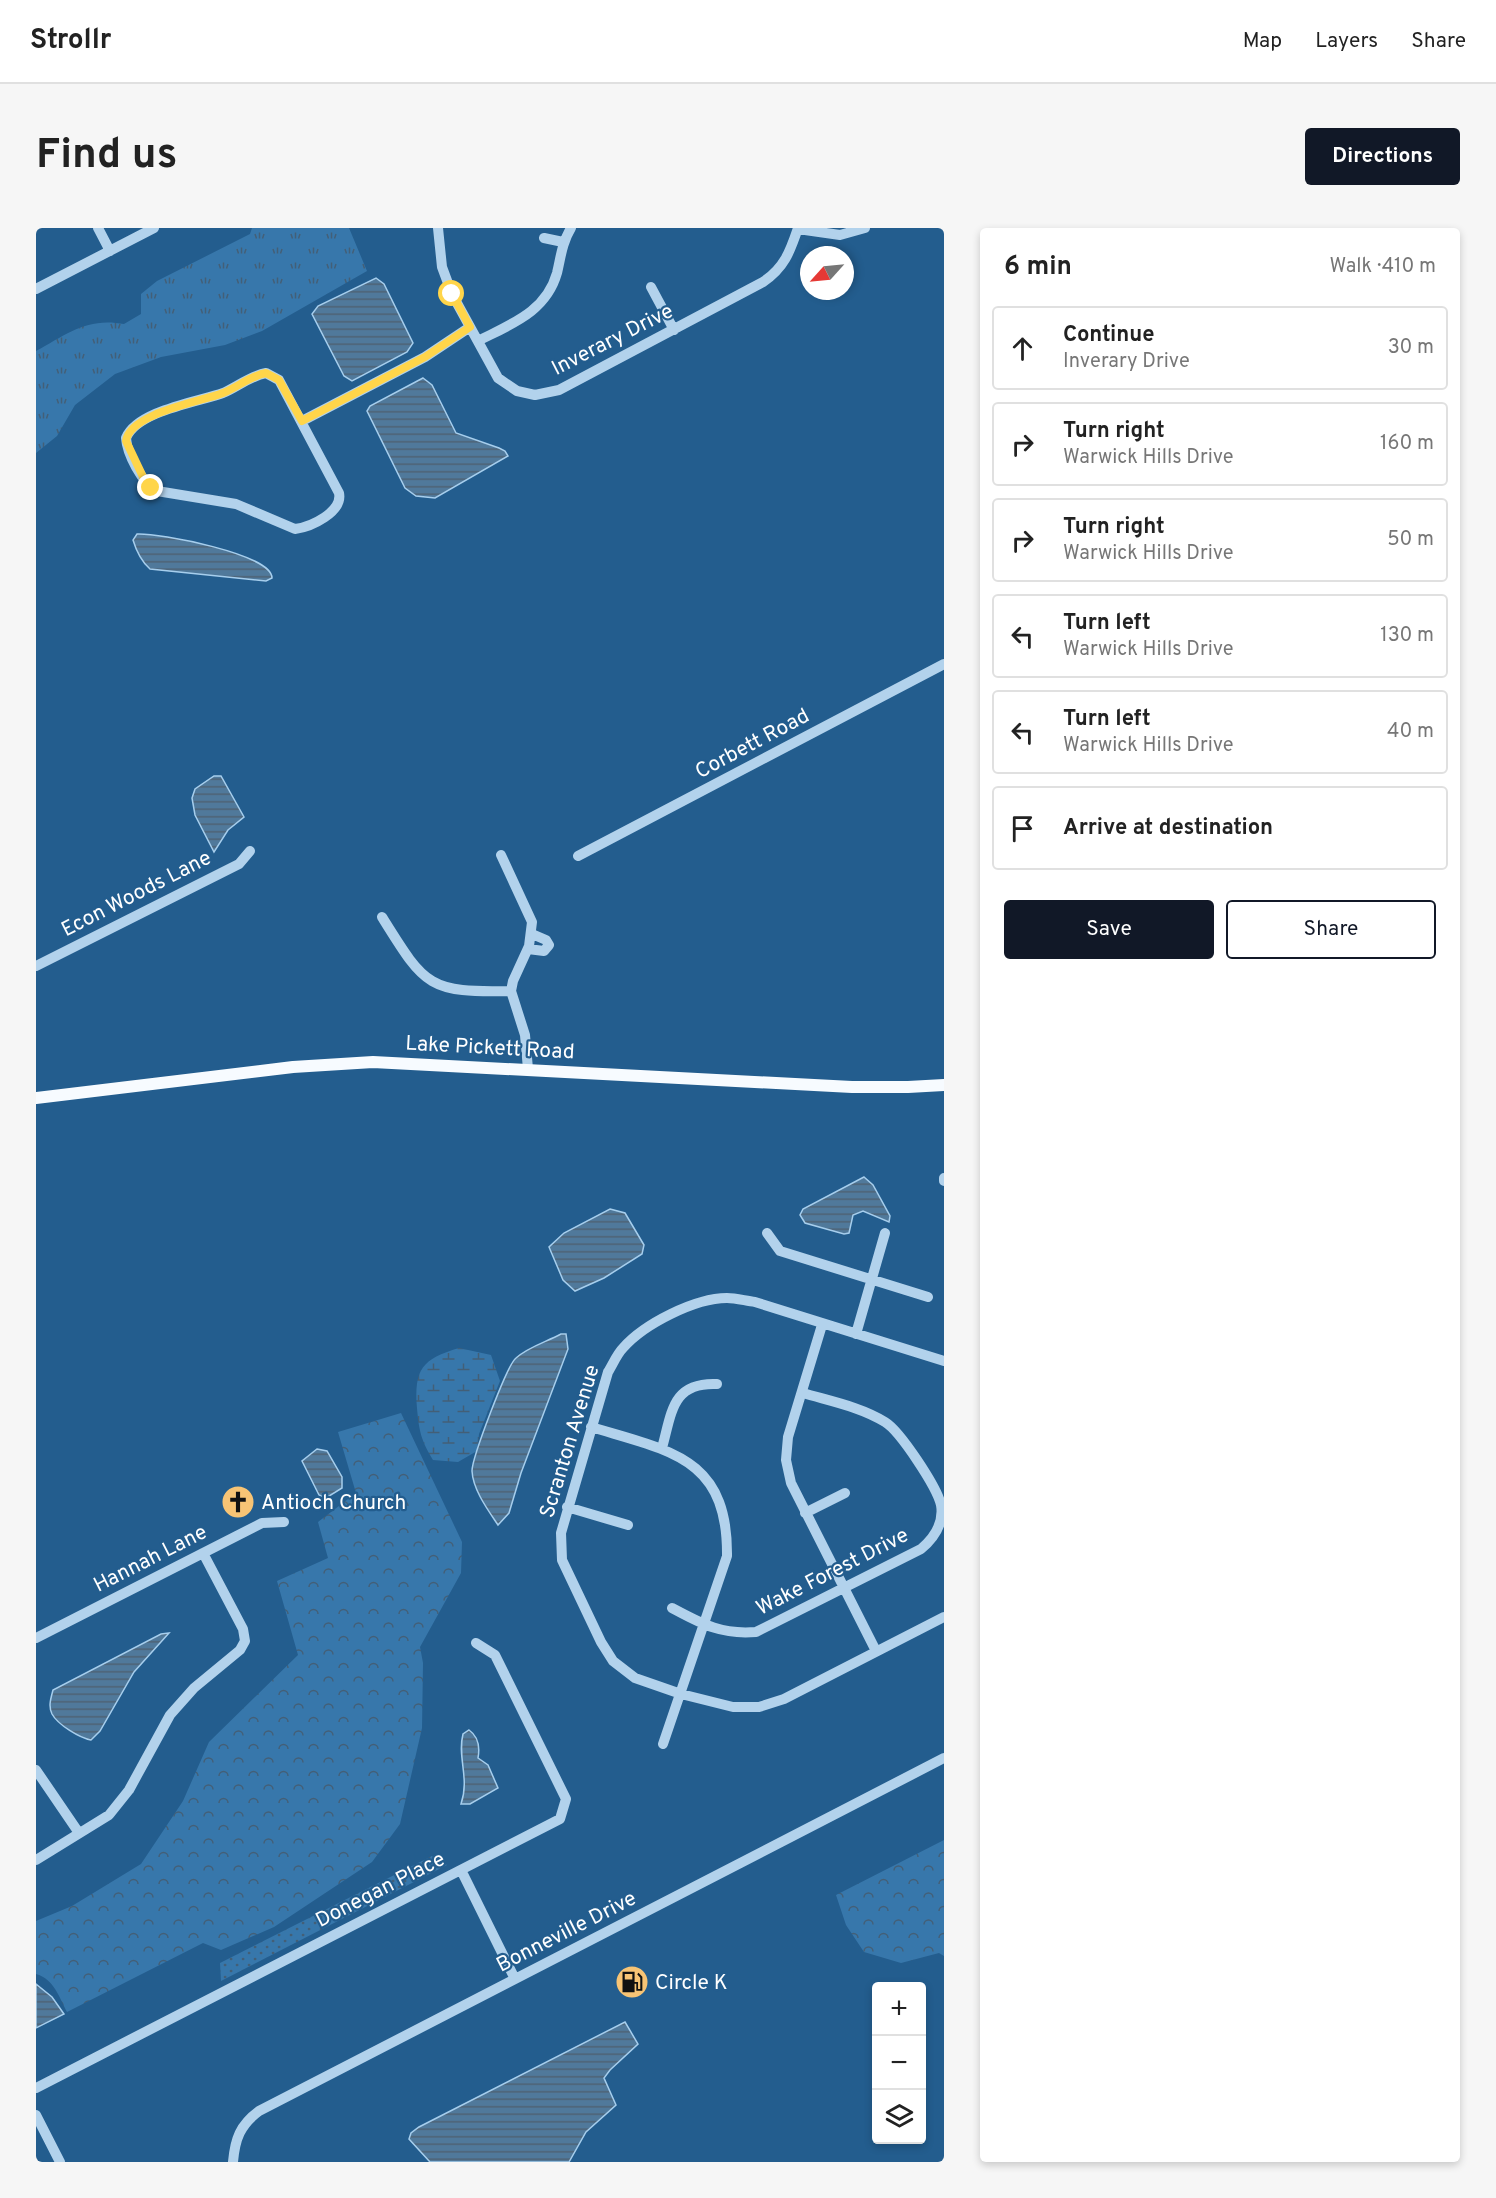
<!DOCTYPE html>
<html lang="en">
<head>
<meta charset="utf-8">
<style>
  :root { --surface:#fff; --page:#f6f6f6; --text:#222; --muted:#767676; --line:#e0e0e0; --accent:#111827 }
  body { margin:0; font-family:Overpass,sans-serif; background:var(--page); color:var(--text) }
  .controls { position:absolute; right:18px; bottom:18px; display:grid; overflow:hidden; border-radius:6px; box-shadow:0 3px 9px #0003 }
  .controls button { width:54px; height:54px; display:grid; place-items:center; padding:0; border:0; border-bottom:2px solid var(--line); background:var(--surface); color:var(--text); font:30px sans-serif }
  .compass { position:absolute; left:764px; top:18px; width:54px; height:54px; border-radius:50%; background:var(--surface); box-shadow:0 3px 9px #0003; rotate:243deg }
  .stop { position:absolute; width:18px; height:18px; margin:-14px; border:4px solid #ffd54a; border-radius:50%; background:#fff }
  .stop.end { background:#ffd54a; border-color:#fff; box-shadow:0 2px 6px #0008 }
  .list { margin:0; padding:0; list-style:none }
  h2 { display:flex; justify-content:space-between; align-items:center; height:78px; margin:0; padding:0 24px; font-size:26px }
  h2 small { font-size:20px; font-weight:400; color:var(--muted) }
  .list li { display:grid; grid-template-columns:39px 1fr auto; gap:18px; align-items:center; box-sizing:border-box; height:84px; margin:0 12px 12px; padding:0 12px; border:2px solid var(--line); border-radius:6px }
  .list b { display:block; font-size:22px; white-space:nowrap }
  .list p { margin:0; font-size:20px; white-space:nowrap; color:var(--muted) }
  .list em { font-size:20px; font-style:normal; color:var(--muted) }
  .actions { display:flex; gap:12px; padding:18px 24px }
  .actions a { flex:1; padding:14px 0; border:2px solid var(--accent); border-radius:6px; text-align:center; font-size:21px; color:var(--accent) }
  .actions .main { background:var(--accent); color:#fff }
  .icon { flex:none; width:33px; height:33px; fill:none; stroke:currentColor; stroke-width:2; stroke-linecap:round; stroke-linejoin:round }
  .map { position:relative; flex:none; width:908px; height:1934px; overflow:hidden; border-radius:6px }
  header { display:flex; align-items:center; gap:36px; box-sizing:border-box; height:84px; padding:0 30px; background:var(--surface); border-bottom:2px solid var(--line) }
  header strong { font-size:28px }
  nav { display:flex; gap:33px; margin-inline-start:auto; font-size:21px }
  .intro { display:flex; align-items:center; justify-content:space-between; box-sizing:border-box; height:144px; padding:0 36px }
  h1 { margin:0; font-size:42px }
  .button { padding:15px 27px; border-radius:6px; background:var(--accent); color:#fff; font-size:21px; font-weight:700 }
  main { display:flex; gap:36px; padding:0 36px }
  aside { flex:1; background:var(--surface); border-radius:6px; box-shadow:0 3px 9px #0003 }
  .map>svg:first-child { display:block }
  .grass { fill:url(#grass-tufts) }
  .forest { fill:url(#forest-crowns) }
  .wetland { fill:url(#wetland-marsh) }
  .park { fill:url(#park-dots) }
  .water { fill:url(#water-rules); stroke:#a6ceed; stroke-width:1.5 }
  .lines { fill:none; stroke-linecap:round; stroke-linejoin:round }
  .minor { stroke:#b2d2ec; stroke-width:10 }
  .major { stroke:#f7fbff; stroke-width:12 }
  .route { stroke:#ffd54a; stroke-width:8 }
  .labels { text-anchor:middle; stroke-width:4.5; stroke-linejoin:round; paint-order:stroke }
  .street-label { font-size:21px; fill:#fff; stroke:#235d8e }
  .poi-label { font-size:21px; fill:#fff; stroke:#235d8e; text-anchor:start }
</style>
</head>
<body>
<header>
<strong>Strollr</strong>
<nav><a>Map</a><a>Layers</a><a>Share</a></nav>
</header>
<div class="intro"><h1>Find us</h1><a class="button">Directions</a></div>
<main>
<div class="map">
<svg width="908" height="1934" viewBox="0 0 908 1934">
  <defs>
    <pattern id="grass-tufts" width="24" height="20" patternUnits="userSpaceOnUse" patternTransform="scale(1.5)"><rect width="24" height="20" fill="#3777ab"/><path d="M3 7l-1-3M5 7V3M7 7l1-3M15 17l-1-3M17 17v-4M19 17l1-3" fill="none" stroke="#435f77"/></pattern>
    <pattern id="forest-crowns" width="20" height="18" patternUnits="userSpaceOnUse" patternTransform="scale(1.5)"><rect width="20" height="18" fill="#3777ab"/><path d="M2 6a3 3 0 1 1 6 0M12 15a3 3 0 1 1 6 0" fill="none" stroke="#435f77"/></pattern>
    <pattern id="wetland-marsh" width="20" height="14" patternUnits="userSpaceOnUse" patternTransform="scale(1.5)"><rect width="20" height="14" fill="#3777ab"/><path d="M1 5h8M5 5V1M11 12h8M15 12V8" fill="none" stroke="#435f77"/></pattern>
    <pattern id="park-dots" width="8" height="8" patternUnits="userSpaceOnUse" patternTransform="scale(1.5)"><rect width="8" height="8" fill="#3777ab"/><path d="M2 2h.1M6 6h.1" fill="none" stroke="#435f77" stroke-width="1.8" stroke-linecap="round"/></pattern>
    <pattern id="water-rules" width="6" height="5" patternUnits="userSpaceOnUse" patternTransform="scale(1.5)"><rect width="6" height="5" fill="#50799b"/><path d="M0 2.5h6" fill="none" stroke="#4e6274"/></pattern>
  </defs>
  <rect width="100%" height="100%" fill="#235d8e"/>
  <!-- grass -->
  <path class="grass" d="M216,0H313L331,43L226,103L189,117L125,129L79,146L39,177L21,208L0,225V123C31,106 51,89 88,96L105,86V66L121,53L214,6Z"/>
  <!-- forest -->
  <path class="forest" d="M365,1185L426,1314L425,1345L384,1419L387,1435L386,1500L364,1596L336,1634L238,1699L185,1722L167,1715L31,1784C23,1769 18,1751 0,1746V1693L36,1678L105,1636L147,1573L173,1514L262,1427L241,1353L292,1330L282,1294L320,1265L302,1204Z
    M908,1612V1728L903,1725L865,1735L828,1724L810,1697L800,1667Z"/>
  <!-- wetland -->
  <path class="wetland" d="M423,1120L455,1127L464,1153L443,1206L441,1223L422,1234L397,1232C385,1212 383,1203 381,1180C378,1141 386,1131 423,1120Z"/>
  <!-- park -->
  <path class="park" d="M396,1628L411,1637L185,1753L184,1735Z"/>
  <!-- water -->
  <path class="water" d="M340,50L348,56L377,115L371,124L316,153L308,148L276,86L282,78Z
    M387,150L396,157L420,205L463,220L469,223L472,228L399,270L380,268L369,260L331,183L334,178Z
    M101,306C123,305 236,326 236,350L230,353L114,341C106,334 100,322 97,312Z
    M178,548H185L208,589L192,602L178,624L159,587L156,570L159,561Z
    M828,949L837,957L854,988L853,994L827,983L817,987L813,1005L808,1006L769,995L764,987L767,981Z
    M574,981L589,985L608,1017L606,1026L568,1050L539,1063L527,1052L513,1019L528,1005Z
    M525,1106H530L532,1121L485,1245L473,1285L462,1297C452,1282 437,1262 436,1243C436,1230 471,1137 480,1130C492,1119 510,1114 525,1106Z
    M281,1221L291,1223L306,1249V1260L290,1270L283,1267L266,1233Z
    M133,1405L98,1444L64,1503L55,1512C44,1510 22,1497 16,1486C12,1478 15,1470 17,1462L125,1406Z
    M433,1502C443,1509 444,1519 442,1530L452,1537L462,1560L434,1576H425C434,1550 421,1530 427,1506Z
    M0,1756L16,1769L28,1786L0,1800Z
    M589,1794L602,1816L574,1842L568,1850L580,1877L550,1904L533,1934H394L373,1911L375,1905L383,1899Z"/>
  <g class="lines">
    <!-- minor -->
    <path class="minor" d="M62,0L74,23
      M402,0L406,39L416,66L462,150L481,163L499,167L523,162L727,54C748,40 754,24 762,0
      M762,1L804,7L829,0
      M508,10L527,14
      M615,59L638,102
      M0,61L118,0
      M442,113C475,96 510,84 521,45C525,28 526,15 535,0
      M230,145L243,152L303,265C307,284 275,299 259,301L200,276L121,263C106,255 91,226 90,210C101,183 161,174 187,165C201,159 214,148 230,145Z
      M266,193L389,129L434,99
      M465,627L496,694L493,718L477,753L475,763L489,807L492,841
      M542,628L908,436
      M346,689C389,758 392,765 475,763
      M492,721L508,723L513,717L510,712L496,706
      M0,738L203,636L214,623
      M908,950V953
      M731,1005L744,1023L892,1069
      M786,1097L752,1209L750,1232L755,1255L840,1423
      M820,1106L849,1005
      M908,1133L719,1074C710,1073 700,1070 691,1070C659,1070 608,1096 587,1120C581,1126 577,1136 572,1144L525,1305L526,1332L565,1414L577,1433L599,1450L645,1466L697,1479H723L748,1471L908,1389
      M555,1199C634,1223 692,1229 691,1328L627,1516
      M626,1220C636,1184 636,1154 681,1156
      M531,1279L592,1297
      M769,1285L809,1265
      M636,1380C666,1396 685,1407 720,1404L885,1321C898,1310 908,1295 905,1277C901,1259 864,1203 849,1194C825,1179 794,1173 767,1165
      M0,1410L226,1295L248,1294
      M0,1542L43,1605
      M0,1632L73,1587L93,1562L134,1487L158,1460L204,1422L209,1413L207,1401L167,1325
      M425,1642L479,1751
      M0,1860L524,1591L530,1571L459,1427L440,1415
      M0,1887L24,1934
      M197,1934C199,1911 204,1897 223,1883L908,1530"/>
    <!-- major -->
    <path class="major" d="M0,870L257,839L337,834L816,859H872L908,857"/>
  </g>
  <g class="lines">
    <!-- route -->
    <path class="route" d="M115,260L109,253L90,213C94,185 164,174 187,165C202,159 214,148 230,145L243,152L266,193L389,129L434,99L416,66"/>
  </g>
  <!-- icons -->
  <defs>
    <g id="church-disc" transform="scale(1.725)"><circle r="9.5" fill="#f7c475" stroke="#235d8e"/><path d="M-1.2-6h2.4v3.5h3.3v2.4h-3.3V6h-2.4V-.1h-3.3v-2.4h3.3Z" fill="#111"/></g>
    <g id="fuel-disc" transform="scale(1.725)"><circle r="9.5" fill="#f7c475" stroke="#235d8e"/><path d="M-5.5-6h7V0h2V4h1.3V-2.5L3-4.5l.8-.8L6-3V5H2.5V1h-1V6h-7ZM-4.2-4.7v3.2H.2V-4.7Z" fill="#111"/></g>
  </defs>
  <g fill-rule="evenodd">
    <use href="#church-disc" x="202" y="1274"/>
    <use href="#fuel-disc" x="596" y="1754"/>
  </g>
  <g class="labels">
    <!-- street labels -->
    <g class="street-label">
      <text transform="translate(576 111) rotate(-27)" y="7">Inverary Drive</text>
      <text transform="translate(716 515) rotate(-28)" y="7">Corbett Road</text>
      <text transform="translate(100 665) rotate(-27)" y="7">Econ Woods Lane</text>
      <text transform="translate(454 819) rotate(3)" y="7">Lake Pickett Road</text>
      <text transform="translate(533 1213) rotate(-73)" y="7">Scranton Avenue</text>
      <text transform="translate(114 1330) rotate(-27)" y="7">Hannah Lane</text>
      <text transform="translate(796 1343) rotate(-27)" y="7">Wake Forest Drive</text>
      <text transform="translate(344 1661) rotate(-27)" y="7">Donegan Place</text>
      <text transform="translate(530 1703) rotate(-27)" y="7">Bonneville Drive</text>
    </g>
    <!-- poi labels -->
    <g class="poi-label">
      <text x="225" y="1281">Antioch Church</text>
      <text x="619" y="1761">Circle K</text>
    </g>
  </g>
</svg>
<div class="controls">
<button>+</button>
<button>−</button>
<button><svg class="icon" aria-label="layers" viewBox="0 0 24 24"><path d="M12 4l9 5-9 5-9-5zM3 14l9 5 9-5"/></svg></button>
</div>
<svg class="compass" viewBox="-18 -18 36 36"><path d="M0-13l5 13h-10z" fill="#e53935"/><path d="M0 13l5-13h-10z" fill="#767676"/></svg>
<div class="stop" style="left:416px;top:66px"></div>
<div class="stop end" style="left:115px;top:260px"></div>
</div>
<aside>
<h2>6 min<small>Walk · 410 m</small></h2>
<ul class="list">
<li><svg class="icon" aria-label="ahead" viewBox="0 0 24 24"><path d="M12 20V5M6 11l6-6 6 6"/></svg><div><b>Continue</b><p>Inverary Drive</p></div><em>30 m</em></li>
<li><svg class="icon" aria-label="right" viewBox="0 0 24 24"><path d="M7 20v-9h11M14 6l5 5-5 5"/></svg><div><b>Turn right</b><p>Warwick Hills Drive</p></div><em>160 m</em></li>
<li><svg class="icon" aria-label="right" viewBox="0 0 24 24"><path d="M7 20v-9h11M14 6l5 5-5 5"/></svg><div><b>Turn right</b><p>Warwick Hills Drive</p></div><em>50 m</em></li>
<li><svg class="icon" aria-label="left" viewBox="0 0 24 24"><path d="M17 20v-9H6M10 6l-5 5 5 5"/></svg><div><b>Turn left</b><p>Warwick Hills Drive</p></div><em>130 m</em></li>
<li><svg class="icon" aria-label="left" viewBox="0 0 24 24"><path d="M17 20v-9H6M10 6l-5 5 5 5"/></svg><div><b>Turn left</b><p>Warwick Hills Drive</p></div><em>40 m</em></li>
<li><svg class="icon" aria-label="arrive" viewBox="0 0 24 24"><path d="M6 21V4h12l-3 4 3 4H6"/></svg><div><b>Arrive at destination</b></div></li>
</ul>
<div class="actions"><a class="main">Save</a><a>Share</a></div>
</aside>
</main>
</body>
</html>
